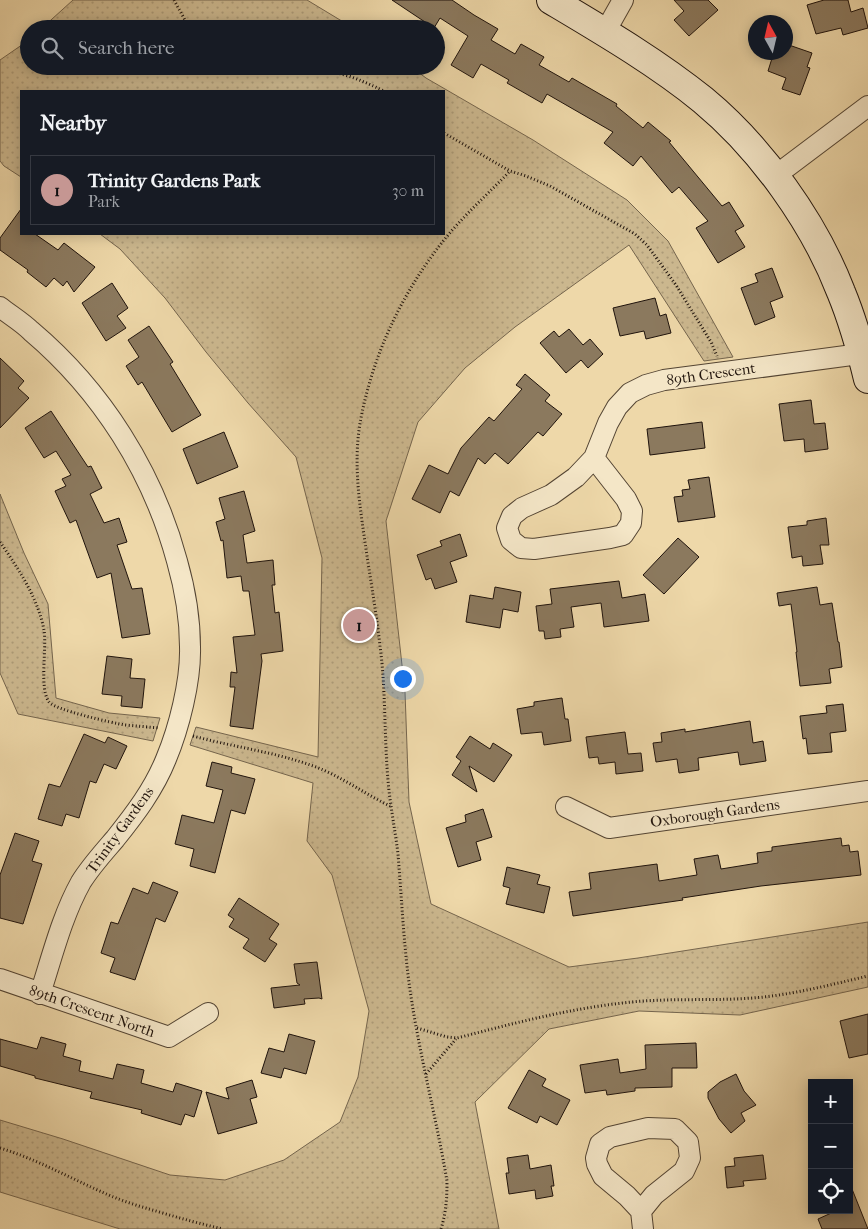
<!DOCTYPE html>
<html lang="en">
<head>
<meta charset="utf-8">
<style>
  :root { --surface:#171b24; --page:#242831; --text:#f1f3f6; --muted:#9ea1a6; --line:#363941; --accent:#c59692 }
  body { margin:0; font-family:"IM FELL French Canon",serif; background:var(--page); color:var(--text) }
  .controls { position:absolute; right:15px; bottom:15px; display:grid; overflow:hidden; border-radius:0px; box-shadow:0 2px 12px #0003 }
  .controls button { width:45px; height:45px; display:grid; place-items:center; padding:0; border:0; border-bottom:1px solid var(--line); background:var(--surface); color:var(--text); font:25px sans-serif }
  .compass { position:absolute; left:748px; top:15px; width:45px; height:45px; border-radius:50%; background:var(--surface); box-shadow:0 2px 12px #0003; rotate:352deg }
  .you { position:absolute; left:402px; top:678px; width:18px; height:18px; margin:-12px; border:4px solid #fff; border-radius:50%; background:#1a73e8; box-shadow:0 0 0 8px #1a73e833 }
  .badge { display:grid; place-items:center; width:32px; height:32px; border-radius:50%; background:var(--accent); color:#111; font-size:16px; font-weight:700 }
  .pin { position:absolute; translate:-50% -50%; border:2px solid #fff; box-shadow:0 1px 5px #0006 }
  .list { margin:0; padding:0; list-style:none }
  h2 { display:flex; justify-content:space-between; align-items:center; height:65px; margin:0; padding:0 20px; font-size:21px }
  h2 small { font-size:16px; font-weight:400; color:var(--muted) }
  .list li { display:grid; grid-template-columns:32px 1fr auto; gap:15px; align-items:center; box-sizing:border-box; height:70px; margin:0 10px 10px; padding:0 10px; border:1px solid var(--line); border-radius:0px }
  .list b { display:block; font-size:19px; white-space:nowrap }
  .list p { margin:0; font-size:16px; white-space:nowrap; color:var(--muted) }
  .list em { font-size:16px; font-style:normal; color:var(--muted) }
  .icon { flex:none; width:28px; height:28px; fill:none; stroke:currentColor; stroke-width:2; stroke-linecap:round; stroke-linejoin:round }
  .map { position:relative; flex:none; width:868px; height:1229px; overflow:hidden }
  .search { position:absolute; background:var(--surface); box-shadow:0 2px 12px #0003; left:20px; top:20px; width:425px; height:55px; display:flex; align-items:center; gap:12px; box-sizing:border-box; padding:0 18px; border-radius:28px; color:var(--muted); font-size:19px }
  .panel { position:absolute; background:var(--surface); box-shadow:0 2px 12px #0003; left:20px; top:90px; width:425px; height:145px; border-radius:0px }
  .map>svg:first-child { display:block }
  .grass { fill:url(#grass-dots); stroke:#75654d }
  .building { fill:#8b795e; stroke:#1f130c }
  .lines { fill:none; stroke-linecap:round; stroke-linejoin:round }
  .street-casing { stroke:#534433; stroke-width:22 }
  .secondary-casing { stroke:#1f130c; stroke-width:30 }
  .path { stroke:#1f130c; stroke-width:3; stroke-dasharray:1 2.5; stroke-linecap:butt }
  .street { stroke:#f4e6c7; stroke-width:20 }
  .secondary { stroke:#f4e6c7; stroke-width:28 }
  .labels { text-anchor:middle; stroke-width:4; stroke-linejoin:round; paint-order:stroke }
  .street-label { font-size:15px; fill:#1f130c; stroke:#f4e6c7 }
</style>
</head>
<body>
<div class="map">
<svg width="868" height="1229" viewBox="0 0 868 1229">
  <defs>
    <pattern id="grass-dots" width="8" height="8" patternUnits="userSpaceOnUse" patternTransform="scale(1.25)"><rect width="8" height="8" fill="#cbb78e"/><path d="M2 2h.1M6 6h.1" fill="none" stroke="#ae9c79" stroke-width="1.8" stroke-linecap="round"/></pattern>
  </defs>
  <rect width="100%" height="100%" fill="#eed8a9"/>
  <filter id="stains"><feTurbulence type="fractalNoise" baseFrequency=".004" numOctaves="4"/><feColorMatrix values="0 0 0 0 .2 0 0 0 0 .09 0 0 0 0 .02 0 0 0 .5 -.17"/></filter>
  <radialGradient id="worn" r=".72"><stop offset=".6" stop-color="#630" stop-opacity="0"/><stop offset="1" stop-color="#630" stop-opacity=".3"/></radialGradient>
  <!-- grass -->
  <path class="grass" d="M73,0H307L355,29H41Z
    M29,40V66H410L426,78L533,140L627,200L668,241L733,357L704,361L629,245L515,327L465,368L418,422L386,521L405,692L409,802L431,904L569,967L638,958L868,922V987L740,1015L639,1011L549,1029L475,1102L499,1229H120L0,1192V1120L63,1139L170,1175L225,1180L284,1160L340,1122L358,1077L369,1011L332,875L307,841L313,783L190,745L196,727L318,757L322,558L296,457L248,403L206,352L165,298L120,249L100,234H444V91H21V177L4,166L0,161V60Z
    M0,494L24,553L48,604L56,698L109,713L160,718L153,741L18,714L0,673Z"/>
  <!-- building -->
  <path class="building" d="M392,0H452L474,15L498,29L491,40L515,54L521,44L544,57L539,65L569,82L572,78L617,104L616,106L643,128L648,122L671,141L669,142L722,206L729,202L744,226L735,231L745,247L718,263L696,228L708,221L679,187L672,193L641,156L633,166L604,143L613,132L547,94L542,103L507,83L509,80L481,64L473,78L451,65L468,36L440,18L434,28Z
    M674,0H708L718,10L689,36L674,20L684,11Z
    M824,0H848L851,12L863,8L868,28L843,35L841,28L816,34L807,5Z
    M786,44L812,53L807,67L810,68L800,95L782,89L786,78L768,71L774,52H786Z
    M21,209V234H35L58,250L64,243L95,267L74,292L67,281L63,286L54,278L46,287L27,272L28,270L0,250V238Z
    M772,268L783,297L770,302L775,317L755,325L741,288L758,282L755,274Z
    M112,283L128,308L117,316L126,328L106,341L82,303Z
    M655,298L660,316L666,314L671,333L646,339L644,331L620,336L613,308Z
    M149,326L173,362L170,364L201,415L172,432L142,382L138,385L126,366L139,357L128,340Z
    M569,329L583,345L590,339L603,354L588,368L581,360L566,373L540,343L554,331L559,337Z
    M0,358L24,381L18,388L29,398L0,428Z
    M525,374L550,395L545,401L562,414L543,436L538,432L508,464L495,453L485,464L478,458L459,496L450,491L440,513L412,499L429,465L448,474L461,448L489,417L494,421L522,389L516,385Z
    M811,400L814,424L825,423L828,449L805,452L804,439L784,441L779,404Z
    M51,411L88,467L91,466L102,488L90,494L104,523L119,518L127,542L117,545L132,589L142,588L150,634L122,638L111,573L97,578L76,520L70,523L55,491L66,486L62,479L71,475L56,451L44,458L25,428Z
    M702,422L705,448L650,455L647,429Z
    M224,432L238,467L197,484L183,449Z
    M709,477L715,517L678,522L674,497L683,496L682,490L690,489L688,480Z
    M244,491L255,531L243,535L247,563L273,560L275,585H272L275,613L279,612L283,651L261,654L262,661L253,729L230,726L235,687H230L231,672L237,673L233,637L255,635L249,591H243L241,576L227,578L223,540L221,541L216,522L225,519L219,498Z
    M826,518L829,545H820L823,564L803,566L802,556L792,558L788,527L807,525V521Z
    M460,534L467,556L450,562L457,582L435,589L431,578L426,580L417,555L442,546L440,541Z
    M678,538L699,557L664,594L643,575Z
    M619,581L622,598L645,594L649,621L604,627L601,603L571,607L574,627L560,629L561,637L545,639L544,631H539L536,606L552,604L550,589Z
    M495,587L521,592L518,612L503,609L500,628L466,622L470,595L493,599Z
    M817,587L820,605L832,603L838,642H839L842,667L829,669L831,683L800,686L796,652H797L791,604L779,606L777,593Z
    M107,656L132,659L130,678L145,679L142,708L121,706L122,696L102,694Z
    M562,698L565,719H568L571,741L544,745L542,732L521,734L517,709L534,706V702Z
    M843,704L846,731L830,733L832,752L808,754L806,738L803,739L800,716L827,713L826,706Z
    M750,721L753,743L763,741L766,761L740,765L738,752L698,758L699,770L679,773L677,759L656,762L653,743L662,742L661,733L685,729V732Z
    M625,732L628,754L641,753L643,771L616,774L615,762L599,764L598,757L589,758L586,737Z
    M84,734L105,743L108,737L127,746L116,769L104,764L96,783L90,781L79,818L66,814L62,826L38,819L49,784L60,787Z
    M470,736L490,749L493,743L512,755L494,782L469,766L477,792L452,775L461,761L456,757Z
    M212,762L232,767L231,773L255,779L245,814L231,810L215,873L190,866L194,849L175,844L182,815L214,823L223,790L206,786Z
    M483,809L492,837L476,842L481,860L458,867L446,828L466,822L465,815Z
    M15,833L39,841L32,861L42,864L23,924L0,918V875Z
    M841,838L842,846L849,845L850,852L858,851L861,875L761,886L682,898L683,900L573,916L569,892L591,889L589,873L657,864L659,881L697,875L694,859L718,855L721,869L758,863L757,853L772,851V847Z
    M507,867L540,875L537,884L550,887L544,913L506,904L510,888L503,886Z
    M153,882L178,892L165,922L156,918L135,980L110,972L115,958L101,953L111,922L118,924L133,888L148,894Z
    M239,898L279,924L269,939L277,944L265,962L243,948L249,939L229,927L234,919L228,915Z
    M317,962L322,999L319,998L304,999L305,1004L274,1008L271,988L300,985L297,983L294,964Z
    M868,1014V1054L849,1058L840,1021Z
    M289,1034L315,1041L306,1074L284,1068L281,1078L261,1073L269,1048L284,1052Z
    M41,1037L66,1044L63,1056L81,1061L79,1071L113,1079L117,1064L144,1070L141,1083L173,1092L176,1083L202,1091L194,1117L185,1114L181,1125L141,1113L142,1110L90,1098L92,1092L35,1078V1076L0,1066V1039L37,1049Z
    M696,1043L697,1068H672V1087L635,1088V1091L607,1095L606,1090L585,1093L580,1065L618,1059L620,1073L646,1069L645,1045Z
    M529,1070L546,1079L542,1086L570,1100L557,1125L540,1116L537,1123L508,1108Z
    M736,1074L744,1091L756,1105L741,1113L745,1121L731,1133L719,1119L708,1098V1092L720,1082Z
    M252,1080L257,1097L250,1099L257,1123L218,1134L206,1092L229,1099L226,1088Z
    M528,1155L530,1169L551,1165L554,1186H551L553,1196L536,1199L535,1190L509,1194L506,1173H509L507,1158Z
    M763,1155L766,1179L743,1181L744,1186L727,1188L725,1167L735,1166L734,1158Z
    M850,1184L868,1229H822L818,1219L838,1210H849Z"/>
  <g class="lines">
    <!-- street casing -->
    <g class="street-casing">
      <path id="street" d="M605,32L623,0
        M775,176L868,106
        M0,307C10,315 22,322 31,331C102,391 153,472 177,561C185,589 190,618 190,647C191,681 179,728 166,759C154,789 135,814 115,839C103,853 91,866 81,882C62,916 52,957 40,994
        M594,458L626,499L632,511L631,523L623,535L610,538L534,549L521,548L511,540L507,528L512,516L522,508L551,495L576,477L594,458L608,423L617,407L630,393L646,385L664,380L868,353
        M566,807L609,828L868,791
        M0,979L169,1037L208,1013
        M648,1128L675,1129L688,1142L690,1158L684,1171L654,1195L641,1211L627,1196L603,1176L597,1164L596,1158L600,1144L610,1137Z
        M641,1211L643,1229"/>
    </g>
    <!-- secondary casing -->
    <g class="secondary-casing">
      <path id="secondary" d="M551,0C603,31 656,62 703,100C761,148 814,222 841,292C853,321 861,350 868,379"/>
    </g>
    <!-- path -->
    <path class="path" d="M174,0L185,20L191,29
      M256,66C281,69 307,67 332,72C350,75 367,83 384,91
      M444,133L510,171L526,176L550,186L635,234L647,245L676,285L711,342L717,356
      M0,542C18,568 38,598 44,630C47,649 39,688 49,702C55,710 113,723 125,725C137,726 148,727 159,728
      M193,736C233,747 276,752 316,767C342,777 365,794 390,806
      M417,1028L447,1037L457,1038C511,1024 567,1009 623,1003C670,997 717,1002 764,997C799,993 834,984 868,976
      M426,1074L456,1039
      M0,1148C36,1159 68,1177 102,1192C119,1200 138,1206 156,1211C179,1218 201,1224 223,1229
      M441,1229C446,1213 447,1198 447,1181C435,1110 415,1039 407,966C403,929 401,891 398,854C395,829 390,805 388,780C384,735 386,691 380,646C376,609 369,572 364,535C358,494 353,454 362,413C375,350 404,290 444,240C463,216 488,194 510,171"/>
    <!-- street -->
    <use href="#street" class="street"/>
    <!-- secondary -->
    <use href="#secondary" class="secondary"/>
  </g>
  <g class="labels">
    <!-- street labels -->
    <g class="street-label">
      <text transform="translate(711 374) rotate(-8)" y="5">89th Crescent</text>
      <text transform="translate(715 813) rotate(-8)" y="5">Oxborough Gardens</text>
      <text transform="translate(120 830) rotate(-54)" y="5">Trinity Gardens</text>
      <text transform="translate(92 1011) rotate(19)" y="5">89th Crescent North</text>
    </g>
  </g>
  <rect width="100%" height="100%" filter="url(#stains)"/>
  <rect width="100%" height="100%" fill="url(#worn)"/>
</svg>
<div class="controls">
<button>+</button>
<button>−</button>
<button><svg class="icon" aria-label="locate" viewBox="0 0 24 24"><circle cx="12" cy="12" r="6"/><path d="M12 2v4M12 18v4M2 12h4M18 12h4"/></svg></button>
</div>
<svg class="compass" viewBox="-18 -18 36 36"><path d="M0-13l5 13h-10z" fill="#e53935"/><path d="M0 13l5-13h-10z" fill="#9ea1a6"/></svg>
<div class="you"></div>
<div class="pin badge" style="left:359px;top:625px">1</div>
<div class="search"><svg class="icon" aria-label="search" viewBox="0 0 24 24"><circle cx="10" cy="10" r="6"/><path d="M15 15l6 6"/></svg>Search here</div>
<section class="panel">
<h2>Nearby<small></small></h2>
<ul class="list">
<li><span class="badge">1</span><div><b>Trinity Gardens Park</b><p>Park</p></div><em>30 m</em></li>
</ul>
</section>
</div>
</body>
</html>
